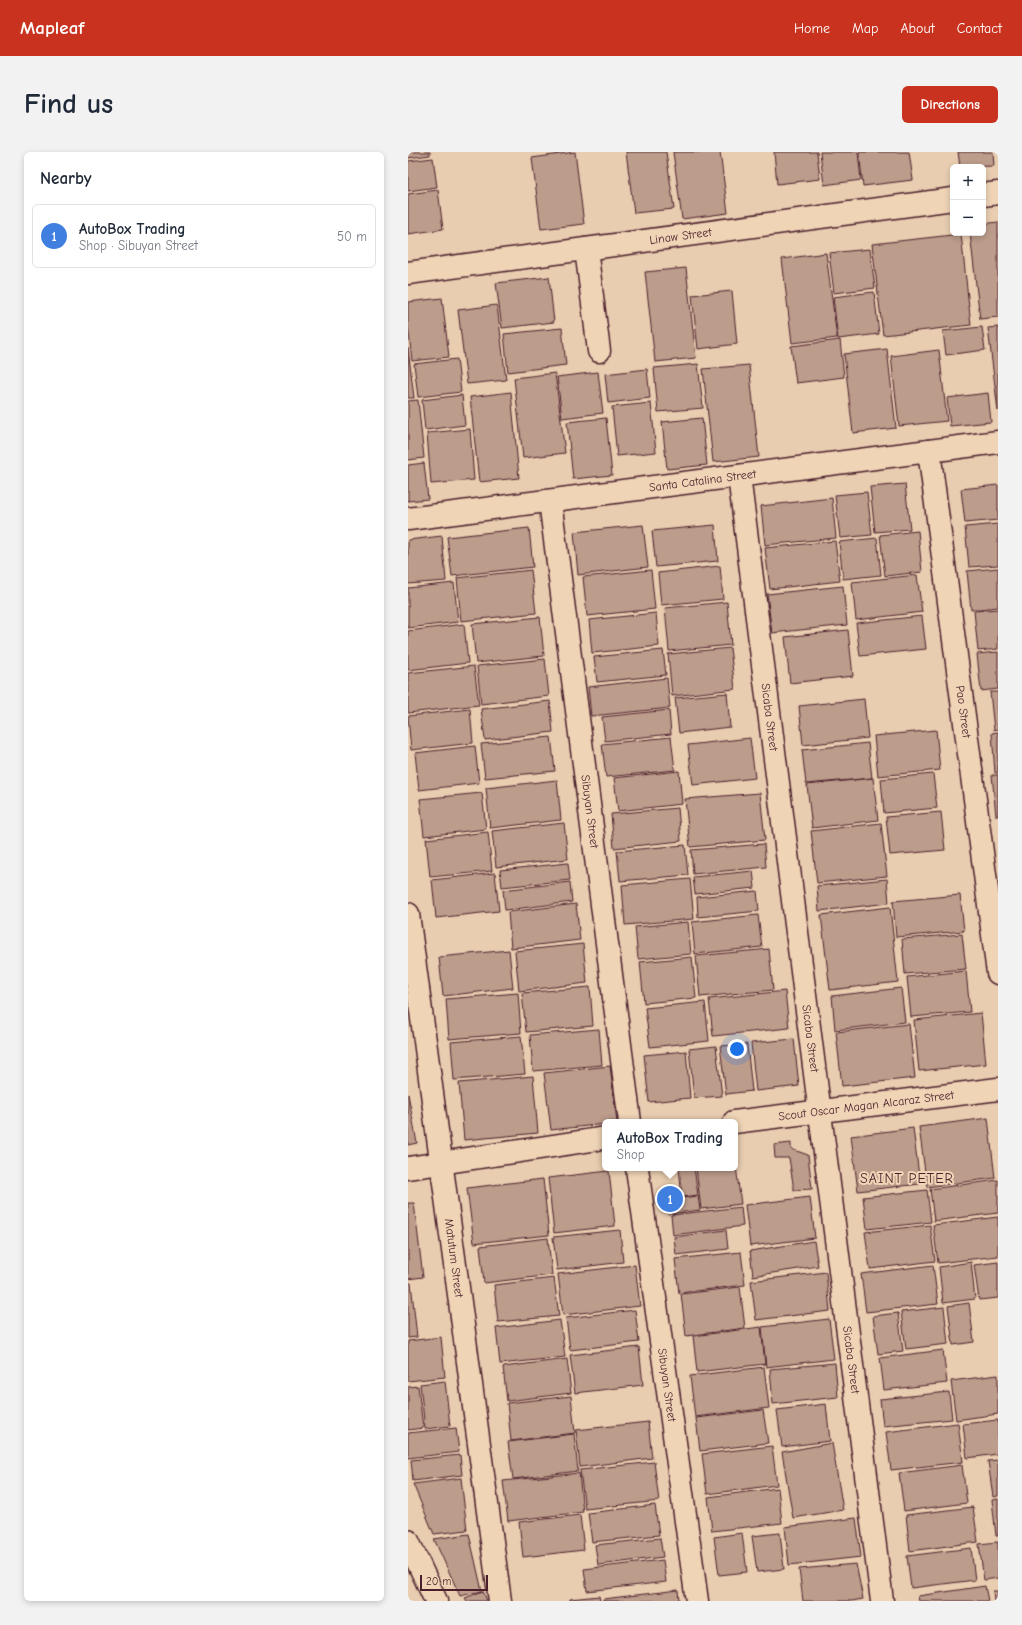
<!DOCTYPE html>
<html lang="en">
<head>
<meta charset="utf-8">
<style>
  :root { --surface:#fff; --page:#f2f2f3; --text:#1f2937; --muted:#747a83; --line:#e0e1e3; --accent:#c8321e }
  body { margin:0; font-family:"Comic Neue",sans-serif; background:var(--page); color:var(--text) }
  .controls { position:absolute; right:12px; top:12px; display:grid; overflow:hidden; border-radius:6px; box-shadow:0 2px 6px #0003 }
  .controls button { width:36px; height:36px; display:grid; place-items:center; padding:0; border:0; border-bottom:1px solid var(--line); background:var(--surface); color:var(--text); font:20px sans-serif }
  .scale { position:absolute; left:12px; bottom:10px; width:68px; box-sizing:border-box; padding-left:4px; border:2px solid #4a1f2b; border-top:0; font-size:11px; line-height:14px; white-space:nowrap; color:#4a1f2b; -webkit-text-stroke:3px #efd4b6; paint-order:stroke }
  .you { position:absolute; left:329px; top:897px; width:14px; height:14px; margin:-10px; border:3px solid #fff; border-radius:50%; background:#1a73e8; box-shadow:0 0 0 6px #1a73e833 }
  .badge { display:grid; place-items:center; width:26px; height:26px; border-radius:50%; background:var(--accent); color:#fff; font-size:13px; font-weight:700 }
  .pin { position:absolute; translate:-50% -50%; border:2px solid #fff; box-shadow:0 1px 4px #0006 }
  .popup { position:absolute; left:194px; top:967px; width:136px; height:52px; box-sizing:border-box; display:grid; place-content:center; border-radius:6px; background:var(--surface); filter:drop-shadow(0 1px 3px #0005); font-size:13px; white-space:nowrap; color:var(--muted) }
  .popup b { font-size:15px; color:var(--text) }
  .popup::after { content:''; position:absolute; left:50%; top:100%; margin-left:-8px; border:8px solid transparent; border-top-color:var(--surface) }
  .list { margin:0; padding:0; list-style:none }
  h2 { display:flex; justify-content:space-between; align-items:center; height:52px; margin:0; padding:0 16px; font-size:17px }
  h2 small { font-size:13px; font-weight:400; color:var(--muted) }
  .list li { display:grid; grid-template-columns:26px 1fr auto; gap:12px; align-items:center; box-sizing:border-box; height:64px; margin:0 8px 8px; padding:0 8px; border:1px solid var(--line); border-radius:6px }
  .list b { display:block; font-size:15px; white-space:nowrap }
  .list p { margin:0; font-size:13px; white-space:nowrap; color:var(--muted) }
  .list em { font-size:13px; font-style:normal; color:var(--muted) }
  .map { position:relative; flex:none; width:590px; height:1449px; overflow:hidden; border-radius:6px }
  header { display:flex; align-items:center; gap:24px; box-sizing:border-box; height:56px; padding:0 20px; background:var(--accent); color:#fff }
  header strong { font-size:19px }
  nav { display:flex; gap:22px; margin-inline-start:auto; font-size:14px }
  .intro { display:flex; align-items:center; justify-content:space-between; box-sizing:border-box; height:96px; padding:0 24px }
  h1 { margin:0; font-size:28px }
  .button { padding:10px 18px; border-radius:6px; background:var(--accent); color:#fff; font-size:14px; font-weight:700 }
  main { display:flex; gap:24px; padding:0 24px }
  aside { flex:1; background:var(--surface); border-radius:6px; box-shadow:0 2px 6px #0003 }
  .map>svg:first-child { display:block }
  .building { fill:#bc9c8b; stroke:#4a1f2b }
  .lines { fill:none; stroke-linecap:round; stroke-linejoin:round }
  .minor-casing { stroke:#4a1f2b; stroke-width:25 }
  .minor { stroke:#efd4b6; stroke-width:22 }
  .labels { text-anchor:middle; stroke-width:4; stroke-linejoin:round; paint-order:stroke }
  .street-label { font-size:12px; fill:#4a1f2b; stroke:#efd4b6 }
  .quarter-label { font-size:14px; letter-spacing:1px; fill:#4a1f2b; stroke:#efd4b6 }
</style>
</head>
<body>
<header>
<strong>Mapleaf</strong>
<nav><a>Home</a><a>Map</a><a>About</a><a>Contact</a></nav>
</header>
<div class="intro"><h1>Find us</h1><a class="button">Directions</a></div>
<main>
<aside>
<h2>Nearby<small></small></h2>
<ul class="list">
<li><span class="badge" style="background:#3f7fe0">1</span><div><b>AutoBox Trading</b><p>Shop · Sibuyan Street</p></div><em>50 m</em></li>
</ul>
</aside>
<div class="map">
<svg width="590" height="1449" viewBox="0 0 590 1449">
  <rect width="100%" height="100%" fill="#e8cdb0"/>
  <filter id="ink" filterUnits="userSpaceOnUse"><feTurbulence type="fractalNoise" baseFrequency=".025" numOctaves="2"/><feDisplacementMap in="SourceGraphic" scale="8" xChannelSelector="R" yChannelSelector="G"/><feConvolveMatrix kernelMatrix="1 2 1 2 8 2 1 2 1" color-interpolation-filters="sRGB"/></filter>
  <g filter="url(#ink)">
    <!-- building -->
    <path class="building" d="M0,0H22V3L0,6Z
      M167,0L176,72L133,77L124,6Z
      M218,0H258L266,57L226,61Z
      M265,0H312L320,61L274,67Z
      M366,0H409L412,27L369,32Z
      M412,0H450L453,28L416,33Z
      M451,0H501L505,28L455,34Z
      M550,0H585L586,14L552,15Z
      M25,6L29,35L0,39V9Z
      M30,38L35,77L0,82V42Z
      M590,70V165L572,167L562,81H575V72Z
      M553,82L563,173L475,183L464,92Z
      M462,97L467,136L426,141L421,101Z
      M418,101L429,186L384,191L374,107Z
      M278,116L288,206L247,210L237,120Z
      M141,125L146,170L94,176L88,131Z
      M324,139L329,192L290,197L284,143Z
      M466,140L471,182L430,187L425,145Z
      M34,146L41,205L4,209L0,172V150Z
      M89,153L98,228L59,232L50,158Z
      M574,175L577,198L538,203L535,179Z
      M590,175V259L580,176Z
      M154,176L158,213L100,220L96,182Z
      M432,188L436,225L388,231L383,194Z
      M0,196L6,246H0Z
      M479,197L488,276L445,281L436,202Z
      M531,198L539,269L491,274L483,204Z
      M49,207L53,240L10,245L6,212Z
      M290,212L295,256L250,260L246,216Z
      M341,213L351,305L305,310L295,217Z
      M239,217L242,246L200,251L197,222Z
      M190,220L195,261L154,266L149,225Z
      M147,221L157,301L115,306L106,226Z
      M103,240L111,326L71,330L62,245Z
      M580,241L583,270L542,274L539,246Z
      M54,243L57,273L17,278L14,248Z
      M10,248L16,306L0,308V249Z
      M243,251L248,300L209,304L204,255Z
      M198,266L204,323L165,327L159,270Z
      M294,266L299,313L259,317L254,270Z
      M62,277L66,328L23,332L19,281Z
      M16,311L20,347L0,349V313Z
      M497,332L502,377L467,380L462,335Z
      M590,333V368L557,371L553,337Z
      M459,340L464,383L432,386L427,343Z
      M424,346L428,386L357,393L353,354Z
      M590,372V413L561,415L557,375Z
      M235,373L240,415L170,423L166,380Z
      M307,373L310,409L248,415L244,379Z
      M121,376L125,415L44,424L39,385Z
      M510,379L514,420L477,424L472,383Z
      M34,384L38,429L0,432V388Z
      M469,386L473,423L435,427L431,390Z
      M427,389L432,429L362,437L357,396Z
      M312,414L315,447L253,453L250,421Z
      M590,416V455L563,458L559,419Z
      M123,418L128,461L53,469L49,426Z
      M243,418L247,457L179,464L175,425Z
      M509,423L514,460L448,468L444,430Z
      M46,431L50,470L0,476V436Z
      M435,434L439,473L364,481L359,442Z
      M319,450L323,493L261,499L257,456Z
      M590,457V497L570,499L566,459Z
      M248,461L251,494L184,501L181,468Z
      M514,464L518,497L452,504L448,471Z
      M132,465L136,504L68,511L64,472Z
      M56,472L60,511L0,518V479Z
      M440,478L445,524L382,531L377,485Z
      M322,496L327,537L264,544L260,502Z
      M255,498L258,523L189,530L186,505Z
      M590,500V537L573,539L569,502Z
      M137,507L141,544L73,552L69,514Z
      M66,514L71,553L0,561V521Z
      M259,526L262,556L183,564L180,535Z
      M582,540H590V577L586,578Z
      M319,541L322,575L271,581L267,546Z
      M456,547L460,586L395,593L391,554Z
      M142,549L145,580L77,588L73,557Z
      M62,557L65,591L3,598L0,564Z
      M261,558L263,582L197,589L194,565Z
      M528,578L532,618L470,624L466,584Z
      M590,580V621H587L584,581Z
      M143,585L147,619L77,626L73,592Z
      M263,585L267,618L198,625L194,592Z
      M342,586L347,626L285,633L280,593Z
      M460,591L464,626L398,632L394,598Z
      M67,594L71,631L11,638L7,601Z
      M271,619L274,652L210,659L206,626Z
      M525,622L529,656L476,661L473,627Z
      M584,623H590V664H588Z
      M465,626L470,668L404,676L399,633Z
      M149,628L153,668L82,676L78,636Z
      M74,641L78,677L16,684L12,647Z
      M352,641L357,688L282,695L277,647Z
      M270,656L273,689L206,696L203,662Z
      M533,660L537,698L482,703L478,665Z
      M156,671L160,707L88,715L84,679Z
      M473,671L479,724L409,731L403,679Z
      M80,680L84,719L22,725L18,687Z
      M356,692L358,715L285,722L283,698Z
      M277,693L280,723L212,729L209,699Z
      M160,711L162,728L94,735L92,718Z
      M345,719L347,736L287,742L285,725Z
      M87,721L91,759L28,766L24,728Z
      M282,727L286,767L217,773L214,733Z
      M479,727L481,751L411,759L409,734Z
      M162,730L164,750L97,758L95,738Z
      M349,739L351,759L290,765L289,745Z
      M552,743L556,779L488,785L485,749Z
      M168,752L172,788L103,796L100,760Z
      M482,755L490,830L422,838L413,763Z
      M350,763L354,795L287,802L284,770Z
      M280,770L283,802L230,807L227,775Z
      M554,782L558,817L497,822L494,787Z
      M175,792L179,831L111,839L107,799Z
      M361,797L365,838L292,845L288,804Z
      M101,798L105,836L35,844L31,805Z
      M284,805L288,846L236,851L232,810Z
      M558,819L562,860L503,865L499,825Z
      M182,835L185,874L118,880L114,841Z
      M493,836L497,870L427,878L424,844Z
      M377,839L381,876L305,884L301,847Z
      M110,841L113,881L41,887L38,847Z
      M297,850L301,889L242,895L237,856Z
      M573,861L578,912L511,919L506,868Z
      M501,872L507,926L434,934L428,880Z
      M191,877L194,913L125,919L122,883Z
      M113,884L117,922L46,928L43,890Z
      M386,887L391,934L348,939L343,891Z
      M339,892L344,939L318,942L312,894Z
      M308,894L314,944L286,946L281,897Z
      M278,899L282,946L241,950L236,903Z
      M202,914L209,970H197V972L143,978L136,921Z
      M125,924L130,981L56,988L51,931Z
      M0,942L9,991L0,993Z
      M580,966L587,1026L519,1035L511,975Z
      M505,976L512,1032L450,1039L443,984Z
      M383,991V997L400,1003L404,1037L386,1038L381,1006H367L366,993Z
      M327,1007L333,1052L293,1057L288,1016H327Z
      M271,1016H286L290,1043L274,1045Z
      M201,1019L207,1074L146,1081L140,1026Z
      M135,1027L141,1083L66,1091L59,1036Z
      M590,1028V1061L526,1069L522,1037Z
      M519,1038L523,1070L459,1077L455,1045Z
      M290,1044L292,1058L260,1062L258,1048Z
      M402,1045L407,1086L342,1094L337,1053Z
      M0,1051H6L15,1125L0,1127Z
      M333,1055L335,1074L265,1083L263,1063Z
      M590,1065V1104L530,1111L525,1073Z
      M522,1073L527,1109L462,1117L457,1080Z
      M212,1078L215,1110L149,1118L145,1085Z
      M318,1078L320,1097L268,1103L266,1085Z
      M140,1086L144,1123L76,1131L72,1094Z
      M406,1089L410,1114L345,1124L342,1099Z
      M333,1100L337,1133L271,1141L267,1107Z
      M563,1110L567,1147L535,1151L531,1115Z
      M590,1110V1146L571,1148L566,1113Z
      M227,1113L232,1154L155,1163L150,1122Z
      M525,1113L530,1152L458,1160L453,1122Z
      M418,1120L422,1159L348,1168L343,1129Z
      M146,1126L151,1164L90,1170L86,1133Z
      M0,1131H3L9,1185L0,1186Z
      M332,1135L337,1176L278,1184L273,1142Z
      M561,1151L566,1190L545,1193L540,1154Z
      M536,1155L540,1192L498,1197L493,1160Z
      M227,1158L231,1190L162,1198L158,1166Z
      M490,1161L495,1199L470,1202L465,1164Z
      M421,1167L426,1207L358,1215L354,1175Z
      M152,1168L157,1205L92,1212L88,1176Z
      M353,1175L357,1212L289,1220L285,1184Z
      M33,1185L37,1225L0,1229V1189Z
      M231,1195L235,1233L167,1241L162,1203Z
      M535,1198L539,1231L476,1238L472,1206Z
      M159,1207L163,1241L99,1249L95,1215Z
      M427,1211L430,1245L365,1252L362,1217Z
      M356,1215L361,1256L287,1265L282,1224Z
      M590,1223V1262L548,1268L543,1229Z
      M37,1229L42,1274L17,1277L12,1232Z
      M10,1234L15,1276L0,1278V1235Z
      M541,1240L544,1267L475,1274L472,1247Z
      M163,1244L167,1281L103,1289L99,1251Z
      M418,1252L422,1289L374,1295L369,1258Z
      M355,1258L360,1291L292,1299L288,1266Z
      M590,1268V1302L559,1306L555,1272Z
      M240,1270L244,1306L172,1315L168,1278Z
      M550,1271L555,1310L483,1318L478,1280Z
      M48,1276L51,1300L0,1306V1281Z
      M166,1282L170,1319L105,1327L100,1290Z
      M424,1291L435,1358L385,1366L374,1300Z
      M364,1294L369,1333L299,1342L294,1302Z
      M52,1303L54,1323L5,1329L3,1308Z
      M590,1308V1344L585,1345L580,1309Z
      M246,1310L251,1349L177,1357L172,1318Z
      M554,1313L559,1351L496,1359L491,1321Z
      M171,1321L175,1360L100,1369L95,1329Z
      M53,1326L59,1378L26,1382L5,1332Z
      M370,1336L374,1371L304,1379L300,1345Z
      M590,1347V1384H588L584,1348Z
      M247,1353L251,1383L184,1390L180,1361Z
      M565,1355L570,1390L502,1399L498,1363Z
      M172,1363L176,1398L115,1405L111,1370Z
      M448,1366L453,1405L381,1413L377,1375Z
      M334,1381L339,1420L311,1423L306,1385Z
      M372,1381L376,1417L349,1420L344,1384Z
      M61,1382L74,1439L52,1444L26,1387Z
      M252,1386L255,1405L190,1413L187,1393Z
      M590,1390V1426L576,1428L571,1392Z
      M563,1396L567,1428L503,1436L499,1404Z
      M255,1408L258,1430L179,1439L176,1417Z
      M448,1412L455,1447L444,1449H395L391,1417Z
      M577,1434L580,1449H511L510,1444Z
      M270,1438L271,1449H195V1447Z
      M75,1439L79,1449H59L57,1446Z
      M585,1439H590V1449H586Z
      M191,1444L192,1449H162V1447Z"/>
    <g class="lines">
      <!-- minor casing -->
      <g class="minor-casing">
        <g id="minor">
          <path d="M575,43L590,41"/>
          <path d="M178,97L191,199"/>
          <path id="s1" d="M0,121L545,47"/>
          <path id="s2" d="M521,299L590,821"/>
          <path id="s3" d="M331,324L474,1449"/>
          <path id="s4" d="M142,349L222,970"/>
          <path id="s5" d="M0,367L590,290"/>
          <path id="s6" d="M0,762L92,1449"/>
          <path id="s7" d="M326,970L590,937"/>
          <path d="M0,1016L197,986"/>
          <path id="s8" d="M229,1016L289,1449"/>
          <path d="M0,1389L28,1449"/>
        </g>
      </g>
      <!-- minor -->
      <use href="#minor" class="minor"/>
    </g>
  </g>
  <g class="labels">
    <!-- street labels -->
    <g class="street-label">
      <text dy="4" stroke="none"><textPath href="#s1" startOffset="275">Linaw Street</textPath></text>
      <text dy="4" stroke="none"><textPath href="#s5" startOffset="297">Santa Catalina Street</textPath></text>
      <text dy="4" stroke="none"><textPath href="#s2" startOffset="263">Pao Street</textPath></text>
      <text dy="4" stroke="none"><textPath href="#s3" startOffset="243">Sicaba Street</textPath></text>
      <text dy="4" stroke="none"><textPath href="#s4" startOffset="313">Sibuyan Street</textPath></text>
      <text dy="4" stroke="none"><textPath href="#s3" startOffset="567">Sicaba Street</textPath></text>
      <text dy="4" stroke="none"><textPath href="#s7" startOffset="133">Scout Oscar Magan Alcaraz Street</textPath></text>
      <text dy="4" stroke="none"><textPath href="#s6" startOffset="347">Matutum Street</textPath></text>
      <text dy="4" stroke="none"><textPath href="#s3" startOffset="891">Sicaba Street</textPath></text>
      <text dy="4" stroke="none"><textPath href="#s8" startOffset="219">Sibuyan Street</textPath></text>
    </g>
    <!-- quarter labels -->
    <g class="quarter-label">
      <text x="499" y="1031">SAINT PETER</text>
    </g>
  </g>
</svg>
<div class="controls">
<button>+</button>
<button>−</button>
</div>
<div class="scale">20 m</div>
<div class="you"></div>
<div class="pin badge" style="left:262px;top:1047px;background:#3f7fe0">1</div>
<div class="popup"><b>AutoBox Trading</b>Shop</div>
</div>
</main>
</body>
</html>
